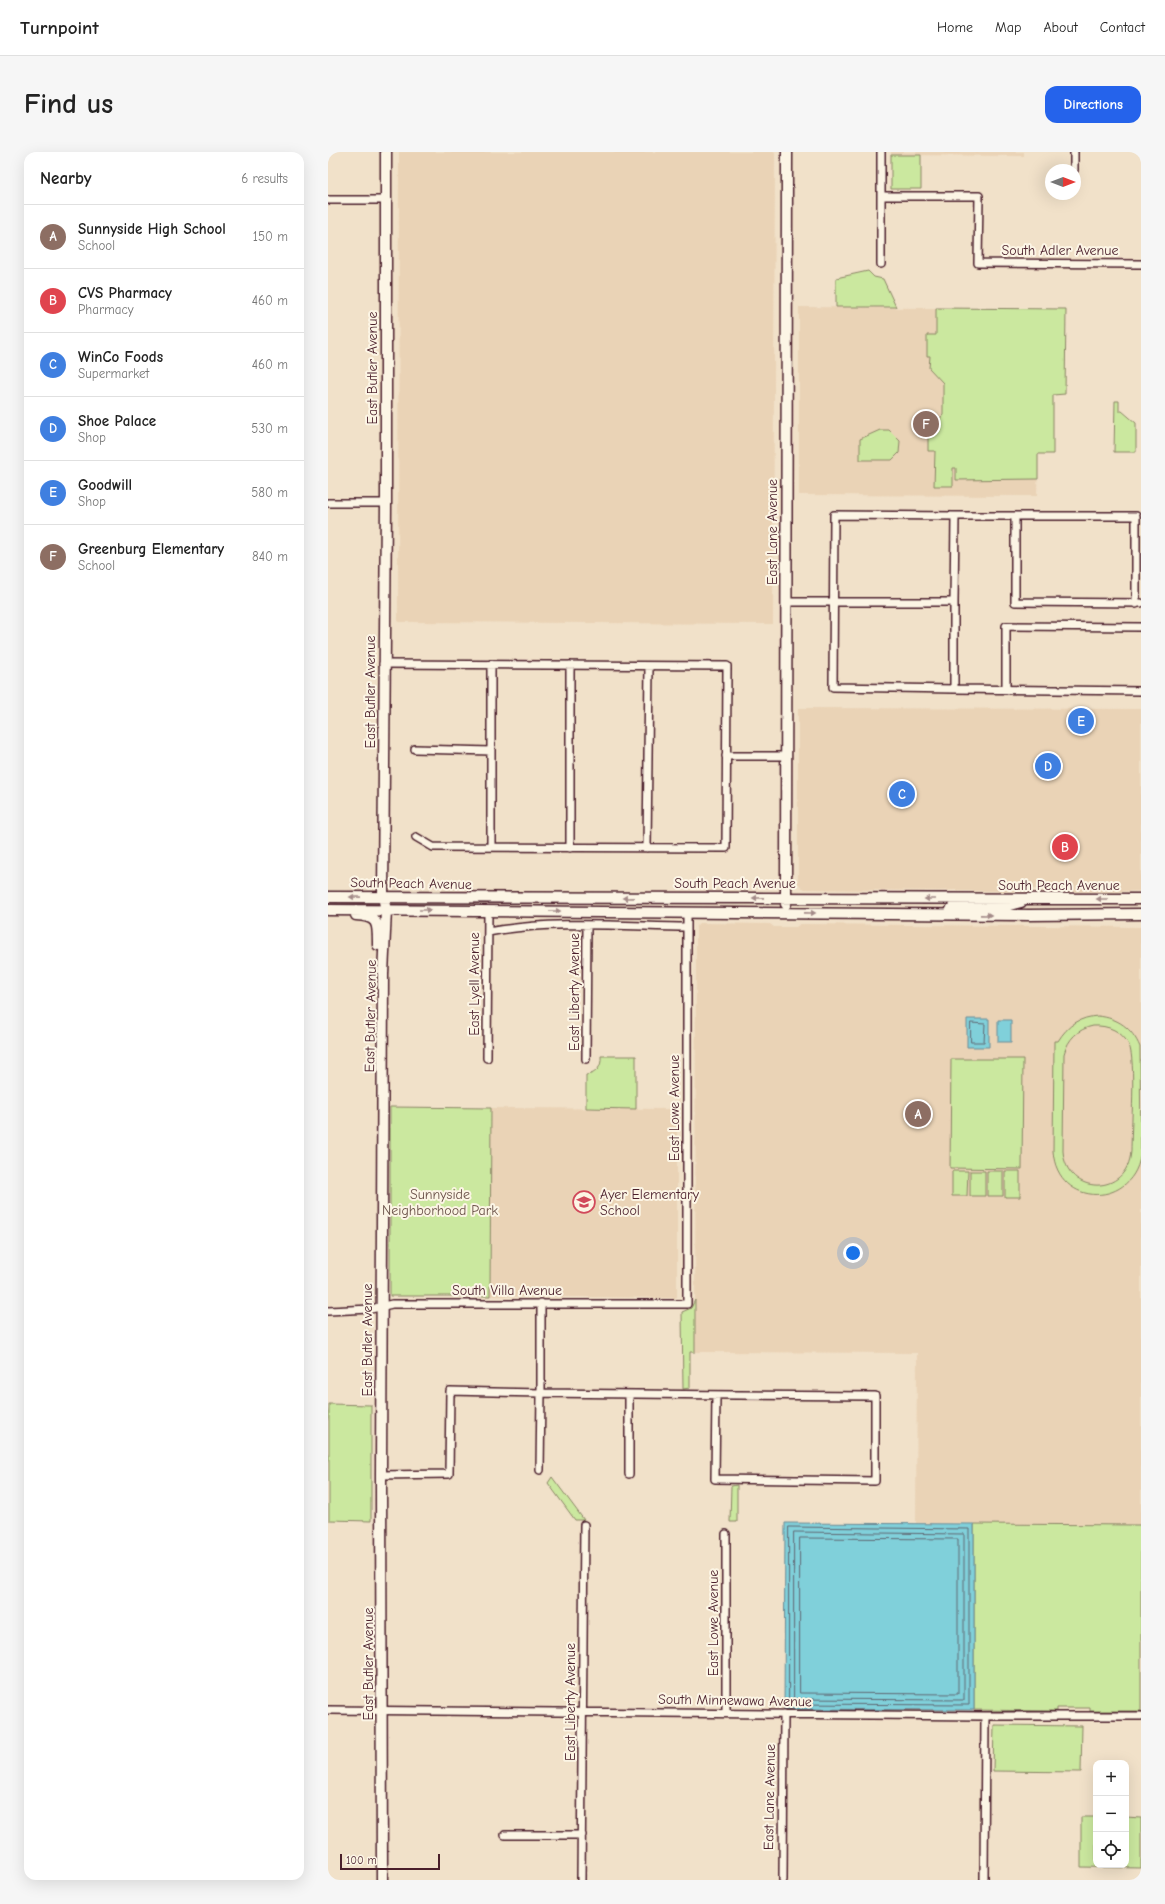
<!DOCTYPE html>
<html lang="en">
<head>
<meta charset="utf-8">
<style>
  :root { --surface:#fff; --page:#f6f6f6; --text:#222; --muted:#767676; --line:#e0e0e0; --accent:#2563eb }
  body { margin:0; font-family:"Comic Neue",sans-serif; background:var(--page); color:var(--text) }
  .controls { position:absolute; right:12px; bottom:12px; display:grid; overflow:hidden; border-radius:8px; box-shadow:0 4px 16px #0002 }
  .controls button { width:36px; height:36px; display:grid; place-items:center; padding:0; border:0; border-bottom:1px solid var(--line); background:var(--surface); color:var(--text); font:20px sans-serif }
  .compass { position:absolute; left:717px; top:12px; width:36px; height:36px; border-radius:50%; background:var(--surface); box-shadow:0 4px 16px #0002; rotate:90deg }
  .scale { position:absolute; left:12px; bottom:10px; width:100px; box-sizing:border-box; padding-left:4px; border:2px solid #4a1f2b; border-top:0; font-size:11px; line-height:14px; white-space:nowrap; color:#4a1f2b; -webkit-text-stroke:3px #fcf5e5; paint-order:stroke }
  .you { position:absolute; left:525px; top:1101px; width:14px; height:14px; margin:-10px; border:3px solid #fff; border-radius:50%; background:#1a73e8; box-shadow:0 0 0 6px #1a73e833 }
  .badge { display:grid; place-items:center; width:26px; height:26px; border-radius:50%; background:var(--accent); color:#fff; font-size:13px; font-weight:700 }
  .pin { position:absolute; translate:-50% -50%; border:2px solid #fff; box-shadow:0 1px 4px #0006 }
  .list { margin:0; padding:0; list-style:none }
  h2 { display:flex; justify-content:space-between; align-items:center; height:52px; margin:0; padding:0 16px; font-size:17px }
  h2 small { font-size:13px; font-weight:400; color:var(--muted) }
  .list li { display:grid; grid-template-columns:26px 1fr auto; gap:12px; align-items:center; box-sizing:border-box; height:64px; padding:0 16px; border-top:1px solid var(--line) }
  .list b { display:block; font-size:15px; white-space:nowrap }
  .list p { margin:0; font-size:13px; white-space:nowrap; color:var(--muted) }
  .list em { font-size:13px; font-style:normal; color:var(--muted) }
  .icon { flex:none; width:22px; height:22px; fill:none; stroke:currentColor; stroke-width:2; stroke-linecap:round; stroke-linejoin:round }
  .map { position:relative; flex:none; width:813px; height:1728px; overflow:hidden; border-radius:12px }
  header { display:flex; align-items:center; gap:24px; box-sizing:border-box; height:56px; padding:0 20px; background:var(--surface); border-bottom:1px solid var(--line) }
  header strong { font-size:19px }
  nav { display:flex; gap:22px; margin-inline-start:auto; font-size:14px }
  .intro { display:flex; align-items:center; justify-content:space-between; box-sizing:border-box; height:96px; padding:0 24px }
  h1 { margin:0; font-size:28px }
  .button { padding:10px 18px; border-radius:12px; background:var(--accent); color:#fff; font-size:14px; font-weight:700 }
  main { display:flex; gap:24px; padding:0 24px }
  aside { flex:1; background:var(--surface); border-radius:12px; box-shadow:0 4px 16px #0002 }
  .map>svg:first-child { display:block }
  .built { fill:#ead3b6 }
  .green { fill:#cbe89f; stroke:#8a8465; fill-rule:evenodd }
  .water { fill:#80d0da; stroke:#6a8994 }
  .lines { fill:none; stroke-linecap:round; stroke-linejoin:round }
  .shore { stroke:#606671; stroke-width:1 }
  .street-casing { stroke:#4a1f2b; stroke-width:10 }
  .secondary-casing { stroke:#4a1f2b; stroke-width:13 }
  .street { stroke:#fcf5e5; stroke-width:7 }
  .secondary { stroke:#fcf5e5; stroke-width:10 }
  .oneway { fill:#a38a88 }
  .labels { text-anchor:middle; stroke-width:4; stroke-linejoin:round; paint-order:stroke }
  .street-label { font-size:14px; fill:#4a1f2b; stroke:#fcf5e5 }
  .park-label { font-size:14px; fill:#6a5148; stroke:#fcf5e5 }
  .poi-label { font-size:14px; fill:#4a1f2b; stroke:#fcf5e5; text-anchor:start }
</style>
</head>
<body>
<header>
<strong>Turnpoint</strong>
<nav><a>Home</a><a>Map</a><a>About</a><a>Contact</a></nav>
</header>
<div class="intro"><h1>Find us</h1><a class="button">Directions</a></div>
<main>
<aside>
<h2>Nearby<small>6 results</small></h2>
<ul class="list">
<li><span class="badge" style="background:#8d6e63">A</span><div><b>Sunnyside High School</b><p>School</p></div><em>150 m</em></li>
<li><span class="badge" style="background:#e0444e">B</span><div><b>CVS Pharmacy</b><p>Pharmacy</p></div><em>460 m</em></li>
<li><span class="badge" style="background:#3f7fe0">C</span><div><b>WinCo Foods</b><p>Supermarket</p></div><em>460 m</em></li>
<li><span class="badge" style="background:#3f7fe0">D</span><div><b>Shoe Palace</b><p>Shop</p></div><em>530 m</em></li>
<li><span class="badge" style="background:#3f7fe0">E</span><div><b>Goodwill</b><p>Shop</p></div><em>580 m</em></li>
<li><span class="badge" style="background:#8d6e63">F</span><div><b>Greenburg Elementary</b><p>School</p></div><em>840 m</em></li>
</ul>
</aside>
<div class="map">
<svg width="813" height="1728" viewBox="0 0 813 1728">
  <rect width="100%" height="100%" fill="#f1e1c9"/>
  <filter id="ink" filterUnits="userSpaceOnUse"><feTurbulence type="fractalNoise" baseFrequency=".025" numOctaves="2"/><feDisplacementMap in="SourceGraphic" scale="8" xChannelSelector="R" yChannelSelector="G"/><feConvolveMatrix kernelMatrix="1 2 1 2 8 2 1 2 1" color-interpolation-filters="sRGB"/></filter>
  <g filter="url(#ink)">
    <!-- built -->
    <path class="built" d="M71,0H447L445,472L70,470Z
      M563,0H696V4L563,3Z
      M471,155L738,157L737,242L725,243V302H710L709,344L471,343Z
      M470,556L813,557V739L718,740L714,737H699L695,739H631L628,738L611,739L475,737L470,731Z
      M371,771L442,772L446,775H468L472,772L813,775V1373L588,1371L589,1201L367,1200L368,774Z
      M163,956L349,957V1145L347,1146L162,1144Z"/>
    <!-- green -->
    <path class="green" d="M563,3H593V37H563Z
      M540,119L546,125L555,127L568,155H508V126Z
      M608,156L738,157L737,242L725,243V302H710V327L628,328V316H625V334H606L607,299H600V280L615,263V231L601,216L602,204H599V183H608Z
      M787,249H791V259H794L808,271V300H786Z
      M552,278H561L572,289L571,301L564,308H532V287Z
      M770,864C790,866 804,876 812,895L813,999C808,1057 729,1057 725,999L726,889H730C740,873 752,865 770,864ZM765,874C780,873 794,879 801,893C808,909 803,978 803,999C800,1045 738,1044 735,999L736,902C740,887 750,877 765,874Z
      M273,904H308V957L258,956V923C269,922 274,914 273,904Z
      M623,907H695L694,1017L622,1016Z
      M62,955L163,956L162,1144H62Z
      M624,1019H640L639,1044H624Z
      M642,1019H657V1044H642Z
      M659,1019H675V1044H659Z
      M677,1019H692V1045H677Z
      M367,1148V1200H362V1236L355,1237L354,1160L363,1156Z
      M1,1252L43,1253V1369L1,1368Z
      M224,1325L256,1368H247L220,1331Z
      M409,1333V1370H402L403,1334Z
      M646,1372L813,1373V1559H762V1556H729V1559L646,1558Z
      M666,1573L754,1574L753,1620L665,1619Z
      M753,1665H768V1713H798V1665L813,1666V1716L753,1715Z"/>
    <!-- water -->
    <path class="water" d="M639,867H661V895H639Z
      M670,868H683V890H670Z
      M457,1371L646,1372V1558L456,1557Z"/>
    <g class="lines">
      <!-- shore -->
      <path class="shore" d="M643,871L657,872L656,890H643Z
        M461,1375L641,1377V1553L461,1552Z
        M466,1380L636,1382V1548L466,1547Z
        M472,1386L630,1387V1542L472,1541Z"/>
      <!-- street casing -->
      <g class="street-casing">
        <path id="street" d="M746,18V0
          M553,44H651L650,111L813,112
          M0,48H58
          M553,112V0
          M0,351H58
          M687,365V450L813,451
          M458,450H626V537L813,539
          M626,450L627,364H808V452
          M55,512L399,514L398,696L105,695L88,685
          M163,512V695
          M242,513V696
          M626,537L505,535L506,363L627,364
          M678,537V474L813,475
          M87,597L163,599
          M398,604H458
          M319,696L321,514
          M160,780C225,768 293,774 359,775
          M159,906L160,758
          M258,907L259,773
          M213,1151V1241C324,1243 436,1243 547,1244V1329L387,1327L388,1243
          M0,1159L43,1157L64,1152H359V760
          M301,1242V1322
          M53,1323L121,1322L122,1239L213,1241L212,1318
          M398,1382V1561
          M0,1558L657,1564H813
          M177,1683H254
          M253,1728L256,1373
          M455,1728L456,1562
          M656,1728L657,1564"/>
      </g>
      <!-- secondary casing -->
      <g class="secondary-casing">
        <path id="secondary" d="M0,745L813,747
          M458,752L459,0
          M0,758L701,763L813,762
          M621,762L624,756L630,754H678L693,750
          M28,763C51,764 50,772 50,793
          M54,1728L53,1323L55,822L58,758L55,745L58,351V0"/>
      </g>
      <!-- street -->
      <use href="#street" class="street"/>
      <!-- secondary -->
      <use href="#secondary" class="secondary"/>
    </g>
    <!-- one-way arrows -->
    <defs><path id="oneway-solid" d="M-6-.8H1V-3.2L6.5 0L1 3.2V.8H-6Z"/></defs>
    <g class="oneway">
      <use href="#oneway-solid" transform="translate(27 745) rotate(-179)"/>
      <use href="#oneway-solid" transform="translate(300 746) rotate(179)"/>
      <use href="#oneway-solid" transform="translate(430 746) rotate(179)"/>
      <use href="#oneway-solid" transform="translate(602 747) rotate(-180)"/>
      <use href="#oneway-solid" transform="translate(774 747) rotate(-180)"/>
      <use href="#oneway-solid" transform="translate(97 758)"/>
      <use href="#oneway-solid" transform="translate(227 759)"/>
      <use href="#oneway-solid" transform="translate(482 761) rotate(1)"/>
      <use href="#oneway-solid" transform="translate(658 763) rotate(1)"/>
    </g>
  </g>
  <!-- icons -->
  <defs>
    <g id="school-ring" transform="scale(1.15)"><circle r="9.5" fill="#fcf5e5" stroke="#d1495b" stroke-width="1.5"/><path d="M0-5L7-2L0 1L-7-2ZM-4 1L0 2.5L4 1V4Q0 6-4 4Z" fill="#d1495b"/></g>
  </defs>
  <g fill-rule="evenodd">
    <use href="#school-ring" x="256" y="1050"/>
  </g>
  <g class="labels">
    <!-- street labels -->
    <g class="street-label">
      <text x="732" y="103">South Adler Avenue</text>
      <text transform="translate(44 216) rotate(-90)" y="5">East Butler Avenue</text>
      <text transform="translate(444 380) rotate(-90)" y="5">East Lane Avenue</text>
      <text transform="translate(42 540) rotate(-90)" y="5">East Butler Avenue</text>
      <text transform="translate(83 731) rotate(1)" y="5">South Peach Avenue</text>
      <text x="407" y="736">South Peach Avenue</text>
      <text x="731" y="738">South Peach Avenue</text>
      <text transform="translate(146 832) rotate(-90)" y="5">East Lyell Avenue</text>
      <text transform="translate(246 840) rotate(-90)" y="5">East Liberty Avenue</text>
      <text transform="translate(42 864) rotate(-89)" y="5">East Butler Avenue</text>
      <text transform="translate(346 956) rotate(-90)" y="5">East Lowe Avenue</text>
      <text x="179" y="1143">South Villa Avenue</text>
      <text transform="translate(39 1188) rotate(-90)" y="5">East Butler Avenue</text>
      <text transform="translate(385 1471) rotate(-90)" y="5">East Lowe Avenue</text>
      <text transform="translate(40 1512) rotate(-90)" y="5">East Butler Avenue</text>
      <text transform="translate(407 1548) rotate(1)" y="5">South Minnewawa Avenue</text>
      <text transform="translate(242 1550) rotate(-90)" y="5">East Liberty Avenue</text>
      <text transform="translate(441 1645) rotate(-89)" y="5">East Lane Avenue</text>
    </g>
    <!-- park labels -->
    <g class="park-label">
      <text x="112" y="1047">Sunnyside<tspan x="112" dy="16">Neighborhood Park</tspan></text>
    </g>
    <!-- poi labels -->
    <g class="poi-label">
      <text x="272" y="1047">Ayer Elementary<tspan x="272" dy="16">School</tspan></text>
    </g>
  </g>
</svg>
<div class="controls">
<button>+</button>
<button>−</button>
<button><svg class="icon" aria-label="locate" viewBox="0 0 24 24"><circle cx="12" cy="12" r="6"/><path d="M12 2v4M12 18v4M2 12h4M18 12h4"/></svg></button>
</div>
<svg class="compass" viewBox="-18 -18 36 36"><path d="M0-13l5 13h-10z" fill="#e53935"/><path d="M0 13l5-13h-10z" fill="#767676"/></svg>
<div class="scale">100 m</div>
<div class="you"></div>
<div class="pin badge" style="left:590px;top:962px;background:#8d6e63">A</div>
<div class="pin badge" style="left:737px;top:695px;background:#e0444e">B</div>
<div class="pin badge" style="left:574px;top:642px;background:#3f7fe0">C</div>
<div class="pin badge" style="left:720px;top:614px;background:#3f7fe0">D</div>
<div class="pin badge" style="left:753px;top:569px;background:#3f7fe0">E</div>
<div class="pin badge" style="left:598px;top:272px;background:#8d6e63">F</div>
</div>
</main>
</body>
</html>
